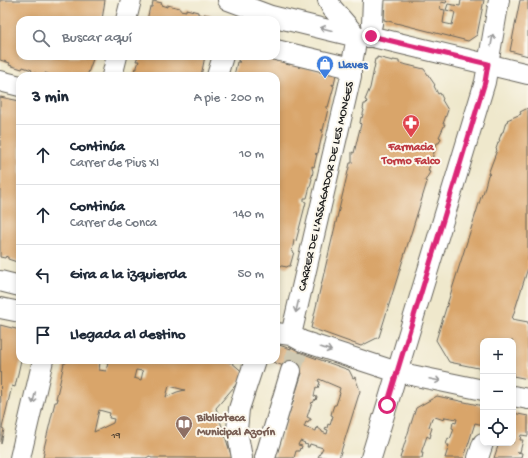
<!DOCTYPE html>
<html lang="es">
<head>
<meta charset="utf-8">
<style>
  :root { --surface:#fff; --page:#f6f6f7; --text:#1f2937; --muted:#747a83; --line:#e0e1e3 }
  body { margin:0; font-family:"Gochi Hand",sans-serif; background:var(--page); color:var(--text) }
  .controls { position:absolute; right:12px; bottom:12px; display:grid; overflow:hidden; border-radius:8px; box-shadow:0 2px 6px #0003 }
  .controls button { width:36px; height:36px; display:grid; place-items:center; padding:0; border:0; border-bottom:1px solid var(--line); background:var(--surface); color:var(--text); font:20px sans-serif }
  .stop { position:absolute; width:12px; height:12px; margin:-9px; border:3px solid #db2777; border-radius:50%; background:#fff }
  .stop.end { background:#db2777; border-color:#fff; box-shadow:0 1px 4px #0008 }
  .list { margin:0; padding:0; list-style:none }
  h2 { display:flex; justify-content:space-between; align-items:center; height:52px; margin:0; padding:0 16px; font-size:17px }
  h2 small { font-size:13px; font-weight:400; color:var(--muted) }
  .list li { display:grid; grid-template-columns:26px 1fr auto; gap:12px; align-items:center; box-sizing:border-box; height:60px; padding:0 16px; border-top:1px solid var(--line) }
  .list b { display:block; font-size:15px; white-space:nowrap }
  .list p { margin:0; font-size:13px; white-space:nowrap; color:var(--muted) }
  .list em { font-size:13px; font-style:normal; color:var(--muted) }
  .icon { flex:none; width:22px; height:22px; fill:none; stroke:currentColor; stroke-width:2; stroke-linecap:round; stroke-linejoin:round }
  .map { position:relative; flex:none; width:528px; height:458px; overflow:hidden }
  .search { position:absolute; background:var(--surface); box-shadow:0 2px 6px #0003; left:16px; top:16px; width:264px; height:44px; display:flex; align-items:center; gap:10px; box-sizing:border-box; padding:0 14px; border-radius:12px; color:var(--muted); font-size:15px }
  .panel { position:absolute; background:var(--surface); box-shadow:0 2px 6px #0003; left:16px; top:72px; width:264px; height:292px; border-radius:12px }
  .map>svg:first-child { display:block }
  .building { fill:#d9a56b; fill-rule:evenodd }
  .lines { fill:none; stroke-linecap:round; stroke-linejoin:round }
  .minor-tunnel { stroke:#cfc9b2; stroke-width:20; stroke-dasharray:20 10; stroke-linecap:butt }
  .minor-casing { stroke:#66635a; stroke-width:22 }
  .minor { stroke:#fff; stroke-width:20 }
  .oneway { stroke:#999 }
  .route { stroke:#db2777; stroke-width:5 }
  .labels { text-anchor:middle; stroke-width:4; stroke-linejoin:round; paint-order:stroke }
  .number-label { font-size:10px; fill:#4b3e30 }
  .shop-label { font-size:12px; font-weight:bold; fill:#366cbe; stroke:#fbf7ec; text-anchor:start }
  .health-label { font-size:12px; font-weight:bold; fill:#be3a42; stroke:#fbf7ec }
  .street-label { font-size:12px; fill:#1c1c1c; stroke:#fbf7ec }
  .education-label { font-size:12px; font-weight:bold; fill:#785e54; stroke:#fbf7ec; text-anchor:start }
</style>
</head>
<body>
<div class="map">
<svg width="528" height="458" viewBox="0 0 528 458">
  <rect width="100%" height="100%" fill="#fbf7ec"/>
  <filter id="ink" filterUnits="userSpaceOnUse"><feTurbulence type="fractalNoise" baseFrequency=".025" numOctaves="2"/><feDisplacementMap in="SourceGraphic" scale="8" xChannelSelector="R" yChannelSelector="G"/><feConvolveMatrix kernelMatrix="1 2 1 2 8 2 1 2 1" color-interpolation-filters="sRGB"/></filter>
  <filter id="wash" filterUnits="userSpaceOnUse"><feTurbulence type="fractalNoise" baseFrequency=".012" numOctaves="4" result="noise"/><feDisplacementMap in="SourceGraphic" scale="16" xChannelSelector="R" yChannelSelector="G"/><feGaussianBlur stdDeviation="0.9" result="paint"/><feColorMatrix in="noise" values="0 0 0 0 0 0 0 0 0 0 0 0 0 0 0 0 0 1.4 0 .05"/><feComposite in="paint" operator="in"/></filter>
  <g filter="url(#wash)">
    <rect width="100%" height="100%" fill="#efe8cc"/>
    <g id="blocks">
      <!-- building -->
      <path class="building" d="M0,0H105L102,20H20V56H94L87,76H54L45,73V76L31,72L32,70L23,67L22,69L9,65L10,63L0,60Z
        M385,0H447L446,3L441,2L440,9L445,10L443,23L452,25L455,12L446,10L448,4L460,6L461,0H484L477,35L468,41L384,20Z
        M520,0H528V56L510,51Z
        M153,1L162,3L161,5L167,7V5L180,8V10L186,11V9L198,12V14L204,16V14L213,16L212,20H147L150,7H152Z
        M138,56H205L201,76H133L135,68L137,69V67L139,61H136Z
        M239,56H262L277,60V62L278,60L286,62L285,64L290,65V63L298,65L299,68V65L321,70L320,73L322,71L336,74L334,85L332,84V85L334,86L328,107H326V108L328,109L323,130H321L323,131L318,153L315,154H317L314,167L312,166V168L313,171L312,177H311L312,179L307,198H304V201L306,202L296,241L294,240L292,252H294L290,266H288L287,267L276,265V76H234L237,62H240L238,61Z
        M377,57L393,61V60L399,61V63L424,69L435,85L434,86L438,94L440,93L443,99L442,100L448,110L443,124H445L439,137L441,138L439,143H437L428,171L430,172L425,181L427,182L379,337L361,346L311,328L350,163H352V152L354,153L361,124L360,123L361,117L362,118L364,110L363,109L364,104H366L367,101L365,100L370,88L375,64H374L375,59H377Z
        M0,97L20,101V263L8,259V257H7L6,256L5,258L0,257Z
        M528,108V268L512,319L528,322V379L513,376V341H483V369L449,362L436,340L482,194H483L488,175L490,174H488L497,150L496,149L498,143L500,140H499L502,132H503L506,122L508,121L507,120L521,114L520,112Z
        M0,325L20,330V360H21L15,387L12,386L2,428L4,429L1,444Z
        M279,345L291,349V347L299,350L298,352L349,370L353,378L355,377L360,391L339,458L318,457L323,448L310,444L309,447H307L308,445L304,444L305,443L300,441L298,445L302,446L301,449L300,448L299,451H296L294,458H275L302,373L273,362V360H276V353ZM319,379L340,388L339,392L340,393L336,405H334L332,411L331,415L333,416L330,425L328,424L327,428L326,427L325,429L328,430L327,434L322,432V431L317,427L316,431L304,427L306,422L308,423L309,420H311V419L307,417L312,402L313,403L315,399L316,400L317,397L314,396L316,387L318,388L320,382L318,381Z
        M67,360H226L230,363L231,362L245,374L216,408L232,458H151L150,456L146,458H43L44,453L43,452L55,402H57L58,399H56L60,382L64,363H66ZM100,362L108,363L106,371L99,370ZM136,370L143,371L141,380L134,378ZM169,386L185,390L177,392L166,397ZM99,410L110,413L109,418L114,419L113,423L94,432Z
        M437,396L483,406V425L475,423L464,458H445L449,445H446L448,438L450,439L454,429L452,428L453,422L456,423L457,419L445,417L444,420L435,417L432,418L429,427L432,428L430,434H431L430,438L427,436L421,453H423L422,458H400L416,408Z
        M513,413L528,416V436L521,435L520,440H523L520,452H517L522,453L521,458H494L499,443H513Z"/>
    </g>
  </g>
  <g filter="url(#ink)">
    <use href="#blocks" fill-opacity="0" stroke="#66635a" stroke-width="1"/>
    <g class="lines">
      <!-- minor-tunnel -->
      <path class="minor-tunnel" d="M291,371L298,350"/>
      <!-- minor casing -->
      <g class="minor-casing">
        <path id="minor" d="M228,0L271,16L357,37H373L528,74
          M126,20L131,0
          M372,24L373,0
          M276,50L351,68
          M112,76L117,56
          M217,76L223,56
          M0,81L20,86
          M0,281L20,286
          M0,308L20,312
          M276,333L291,335L302,341L397,372L483,390
          M291,335L351,76V68L357,37L332,8L328,0
          M513,396L528,399
          M20,458L43,360
          M242,458L237,430L239,409L255,360
          M265,458L291,371
          M371,458L485,82L499,0
          M478,458L483,443"/>
      </g>
      <!-- minor -->
      <use href="#minor" class="minor"/>
    </g>
    <!-- one-way arrows -->
    <defs><path id="oneway-shaft" d="M-6 0H5M1.5-3L5.5 0L1.5 3" fill="none" stroke-width="1.6" stroke-linecap="round" stroke-linejoin="round"/></defs>
    <g class="oneway">
      <use href="#oneway-shaft" transform="translate(326 29) rotate(-166)"/>
      <use href="#oneway-shaft" transform="translate(492 40) rotate(-80)"/>
      <use href="#oneway-shaft" transform="translate(297 307) rotate(103)"/>
      <use href="#oneway-shaft" transform="translate(326 349) rotate(19)"/>
      <use href="#oneway-shaft" transform="translate(435 380) rotate(12)"/>
      <use href="#oneway-shaft" transform="translate(34 398) rotate(103)"/>
    </g>
  </g>
  <g class="lines" filter="url(#ink)">
    <!-- route -->
    <path class="route" d="M371,36L488,64L485,82L387,405"/>
  </g>
  <!-- icons -->
  <defs>
    <g id="shop-pin" transform="scale(0.9)"><path d="M0 17L-7.5 6A9.5 9.5 0 1 1 7.5 6Z" fill="#3f7fe0" stroke="#fbf7ec"/><path d="M-5-2.5h2.3a2.7 3.5 0 0 1 5.4 0H5L5.5 6h-11ZM-1.5-2.5h3a1.5 2.3 0 0 0-3 0Z" fill="#fff"/></g>
    <g id="pharmacy-pin" transform="scale(0.9)"><path d="M0 17L-7.5 6A9.5 9.5 0 1 1 7.5 6Z" fill="#e0444e" stroke="#fbf7ec"/><path d="M-2-6h4v4h4v4h-4v4h-4v-4h-4v-4h4Z" fill="#fff"/></g>
    <g id="library-pin" transform="scale(0.9)"><path d="M0 17L-7.5 6A9.5 9.5 0 1 1 7.5 6Z" fill="#8d6e63" stroke="#fbf7ec"/><path d="M-6-4Q-3-5.5-.7-3.5V5Q-3 3-6 4ZM6-4Q3-5.5 .7-3.5V5Q3 3 6 4Z" fill="#fff"/></g>
  </defs>
  <g fill-rule="evenodd">
    <use href="#shop-pin" x="325" y="64"/>
    <use href="#pharmacy-pin" x="411" y="123"/>
    <use href="#library-pin" x="184" y="424"/>
  </g>
  <g class="labels">
    <!-- number labels -->
    <g class="number-label">
      <text x="116" y="438">19</text>
    </g>
    <!-- shop labels -->
    <g class="shop-label">
      <text x="338" y="68">Llaves</text>
    </g>
    <!-- health labels -->
    <g class="health-label">
      <text x="411" y="150">Farmacia<tspan x="411" dy="14">Tormo Falco</tspan></text>
    </g>
    <!-- street labels -->
    <g class="street-label">
      <text transform="translate(325 186) rotate(-77)" y="4">CARRER DE L'ASSAGADOR DE LES MONGES</text>
    </g>
    <!-- education labels -->
    <g class="education-label">
      <text x="197" y="421">Biblioteca<tspan x="197" dy="14">Municipal Azorín</tspan></text>
    </g>
  </g>
</svg>
<div class="controls">
<button>+</button>
<button>−</button>
<button><svg class="icon" aria-label="locate" viewBox="0 0 24 24"><circle cx="12" cy="12" r="6"/><path d="M12 2v4M12 18v4M2 12h4M18 12h4"/></svg></button>
</div>
<div class="stop" style="left:387px;top:405px"></div>
<div class="stop end" style="left:371px;top:36px"></div>
<div class="search"><svg class="icon" aria-label="search" viewBox="0 0 24 24"><circle cx="10" cy="10" r="6"/><path d="M15 15l6 6"/></svg>Buscar aquí</div>
<section class="panel">
<h2>3 min<small>A pie · 200 m</small></h2>
<ul class="list">
<li><svg class="icon" aria-label="ahead" viewBox="0 0 24 24"><path d="M12 20V5M6 11l6-6 6 6"/></svg><div><b>Continúa</b><p>Carrer de Pius XI</p></div><em>10 m</em></li>
<li><svg class="icon" aria-label="ahead" viewBox="0 0 24 24"><path d="M12 20V5M6 11l6-6 6 6"/></svg><div><b>Continúa</b><p>Carrer de Conca</p></div><em>140 m</em></li>
<li><svg class="icon" aria-label="left" viewBox="0 0 24 24"><path d="M17 20v-9H6M10 6l-5 5 5 5"/></svg><div><b>Gira a la izquierda</b></div><em>50 m</em></li>
<li><svg class="icon" aria-label="arrive" viewBox="0 0 24 24"><path d="M6 21V4h12l-3 4 3 4H6"/></svg><div><b>Llegada al destino</b></div></li>
</ul>
</section>
</div>
</body>
</html>
